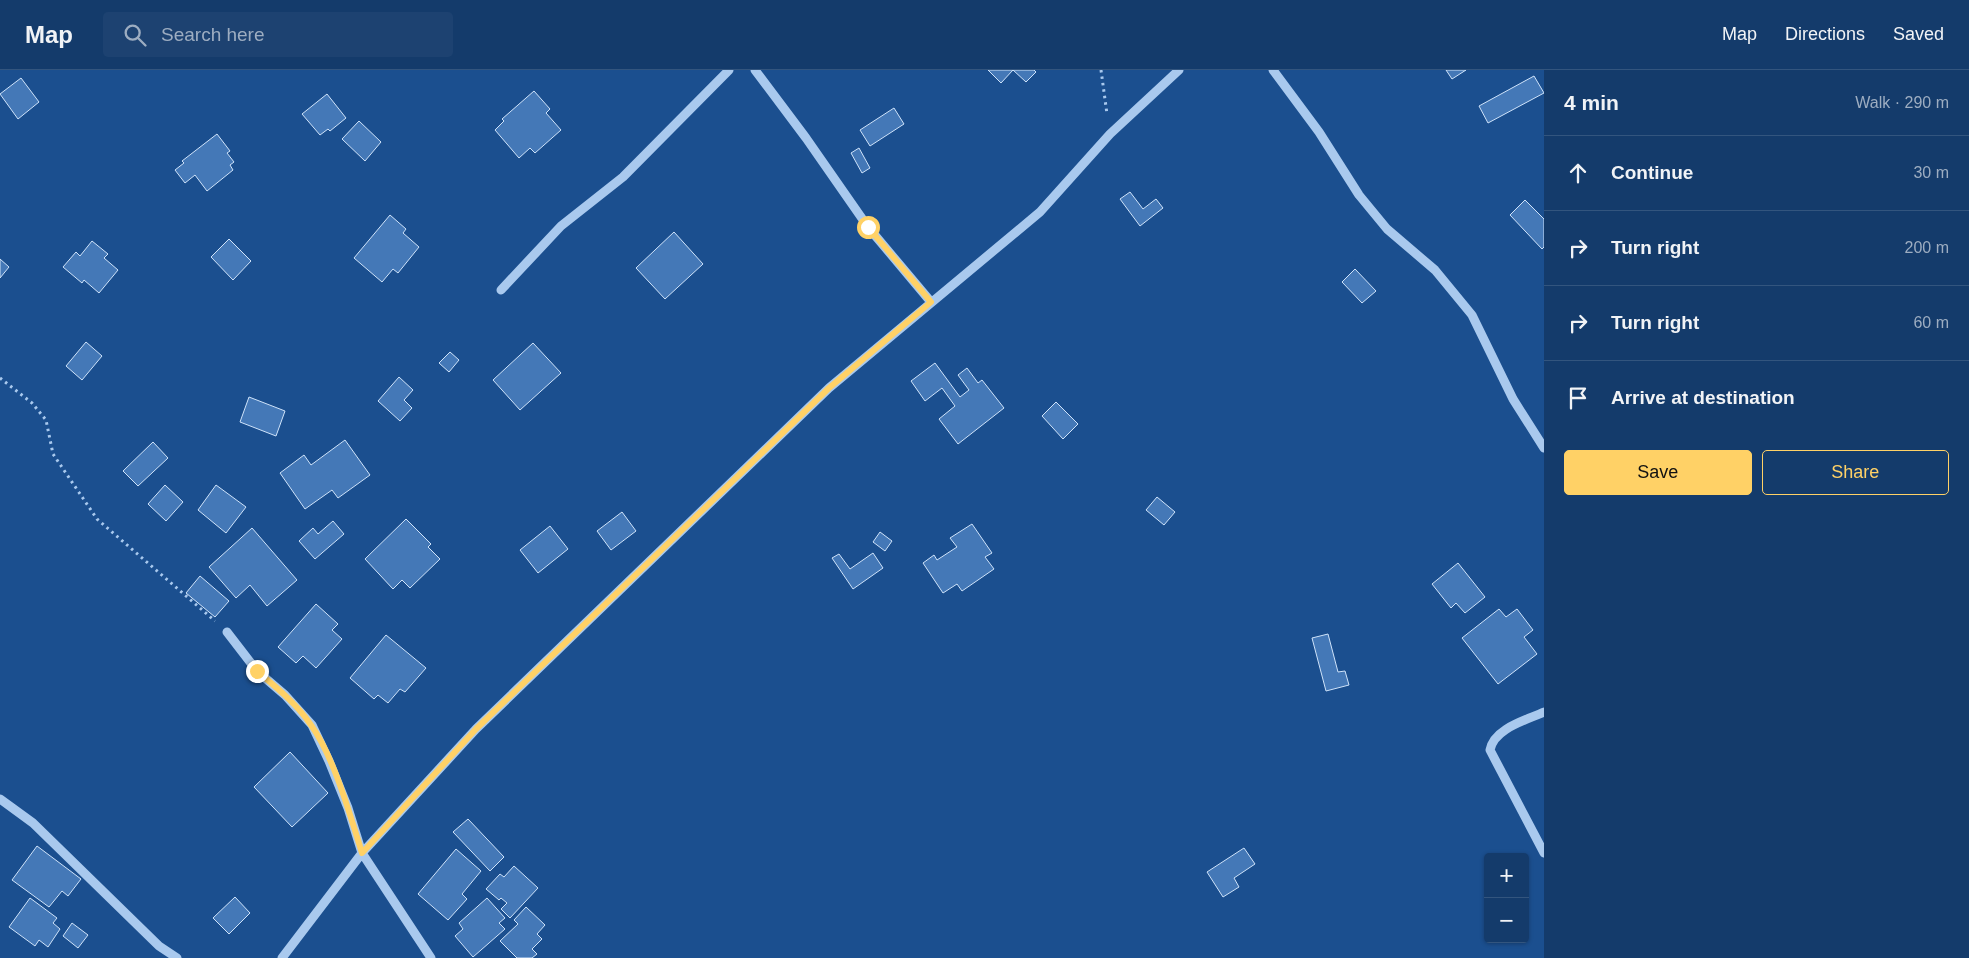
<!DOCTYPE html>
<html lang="en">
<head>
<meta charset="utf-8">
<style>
  :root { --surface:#143b6b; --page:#1d4271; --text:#f1f3f6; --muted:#9dadc1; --line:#33557e; --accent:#ffd166 }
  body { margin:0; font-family:Arial,sans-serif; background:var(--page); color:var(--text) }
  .controls { position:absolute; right:15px; bottom:15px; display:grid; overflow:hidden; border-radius:5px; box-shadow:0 1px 4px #0004 }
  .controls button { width:45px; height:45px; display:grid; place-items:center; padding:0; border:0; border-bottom:1px solid var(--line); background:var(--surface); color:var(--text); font:25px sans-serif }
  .stop { position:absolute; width:15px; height:15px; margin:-11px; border:4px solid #ffd166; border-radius:50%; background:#fff }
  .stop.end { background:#ffd166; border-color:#fff; box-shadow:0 1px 5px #0008 }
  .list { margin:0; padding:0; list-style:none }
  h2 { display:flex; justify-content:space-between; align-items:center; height:65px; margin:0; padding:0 20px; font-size:21px }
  h2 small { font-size:16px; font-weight:400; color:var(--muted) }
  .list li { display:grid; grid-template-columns:32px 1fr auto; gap:15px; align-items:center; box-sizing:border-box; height:75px; padding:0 20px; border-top:1px solid var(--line) }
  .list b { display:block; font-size:19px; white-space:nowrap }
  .list em { font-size:16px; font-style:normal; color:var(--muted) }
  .actions { display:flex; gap:10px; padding:15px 20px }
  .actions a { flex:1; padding:11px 0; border:1px solid var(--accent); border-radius:5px; text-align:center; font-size:18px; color:var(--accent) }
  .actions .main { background:var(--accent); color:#111 }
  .icon { flex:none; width:28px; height:28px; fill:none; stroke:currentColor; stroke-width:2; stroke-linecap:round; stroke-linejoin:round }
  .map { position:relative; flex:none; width:1544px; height:888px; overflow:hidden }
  header { display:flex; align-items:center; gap:30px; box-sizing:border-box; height:70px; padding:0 25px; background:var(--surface); border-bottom:1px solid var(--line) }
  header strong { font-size:24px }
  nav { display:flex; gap:28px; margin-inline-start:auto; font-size:18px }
  .search { width:350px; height:45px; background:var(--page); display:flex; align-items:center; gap:12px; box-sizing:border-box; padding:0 18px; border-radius:5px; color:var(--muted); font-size:19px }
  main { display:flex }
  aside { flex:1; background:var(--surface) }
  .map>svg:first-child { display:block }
  .building { fill:#4478b7; stroke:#cfe3fa }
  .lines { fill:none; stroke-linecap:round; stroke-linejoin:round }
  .path { stroke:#a9c9ee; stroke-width:3; stroke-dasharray:2.5 4; stroke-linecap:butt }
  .minor { stroke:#a9c9ee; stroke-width:9 }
  .route { stroke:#ffd166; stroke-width:6 }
</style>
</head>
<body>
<header>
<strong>Map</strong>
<div class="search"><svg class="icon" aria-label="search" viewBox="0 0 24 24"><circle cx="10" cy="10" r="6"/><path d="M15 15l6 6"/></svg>Search here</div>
<nav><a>Map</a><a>Directions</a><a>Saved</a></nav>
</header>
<main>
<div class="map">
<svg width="1544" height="888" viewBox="0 0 1544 888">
  <rect width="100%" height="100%" fill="#1b4f8f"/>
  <!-- building -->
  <path class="building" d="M988,0H1034L1036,2L1026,12L1013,0L1001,13Z
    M1446,0H1466L1452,9Z
    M1534,6L1544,23L1488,53L1479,36Z
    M21,8L39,32L18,49L0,24Z
    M534,21L550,39L546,43L561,60L535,83L530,78L519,88L495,60L504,51L502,49Z
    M327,24L346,48L330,61L328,59L320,65L302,44Z
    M894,38L904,54L870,76L860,60Z
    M359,51L381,72L365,91L342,69Z
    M217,64L230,81L227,83L234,92L230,95L233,100L207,121L195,105L185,113L175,100L184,93L182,91Z
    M859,78L870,98L862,103L851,83Z
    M1130,122L1143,139L1156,129L1163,138L1140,156L1120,129Z
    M1525,130L1544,149V177L1542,179L1510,145Z
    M390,145L406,159L403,163L419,177L398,203L393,199L382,212L354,188Z
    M674,162L703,194L665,229L636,198Z
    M229,169L251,191L233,210L211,187Z
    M92,171L108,184L104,188L118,200L99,223L84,210L82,213L63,197L76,182L80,186Z
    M0,189L9,197L0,208Z
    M1355,199L1376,221L1362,233L1342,212Z
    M86,272L102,286L82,310L66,296Z
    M533,273L561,303L520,340L493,310Z
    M450,282L459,290L449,302L439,293Z
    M935,293L960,327L969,320L958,305L967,298L978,313L982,310L1004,338L958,374L939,349L955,336L942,318L925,331L911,311Z
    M399,307L413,320L404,330L412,338L400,351L378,331Z
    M249,327L285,341L276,366L240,352Z
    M1056,332L1078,354L1063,369L1042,346Z
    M345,370L370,405L338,428L332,420L305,439L280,403L304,385L311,395Z
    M153,372L168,388L138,416L123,401Z
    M165,415L183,432L166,451L148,434Z
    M216,415L246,437L226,463L198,440Z
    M1157,427L1175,442L1164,455L1146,440Z
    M622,442L636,461L611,480L597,461Z
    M406,449L431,474L428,477L440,489L410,518L402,510L393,519L365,489Z
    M333,451L344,464L315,489L299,471L313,458L318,464Z
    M972,454L992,483L985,487L994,499L962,521L957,514L943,523L923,493L934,485L937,490L957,477L950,468Z
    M550,456L568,479L538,503L520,480Z
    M252,458L297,510L267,536L250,515L236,528L209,497Z
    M880,462L892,471L885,481L873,472Z
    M873,483L883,498L853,519L832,488L839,484L850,499Z
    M1458,493L1485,527L1465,543L1456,533L1451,538L1432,514Z
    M200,506L229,531L215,547L186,523Z
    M316,534L338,554L332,560L342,569L316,598L303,586L296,593L278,577Z
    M1499,539L1506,547L1517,539L1533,560L1524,567L1537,584L1498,614L1462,568Z
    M1328,564L1338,602L1345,601L1349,615L1326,621L1312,568Z
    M386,565L426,598L405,622L400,619L388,633L378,625L374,629L350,608Z
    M290,682L328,723L292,757L254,717Z
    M468,749L504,787L490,801L453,762Z
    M37,776L81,809L68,826L62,821L49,837L12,810Z
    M1244,778L1255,794L1234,808L1239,817L1223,827L1207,802Z
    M456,779L481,801L462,824L467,829L448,850L418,824Z
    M514,796L538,818L510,848L501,839L507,833L501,828L499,830L486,819L500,804L504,807Z
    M235,827L250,843L229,864L213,848Z
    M30,828L57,848L53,853L60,859L48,877L39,870L35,876L9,857Z
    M487,828L505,848L499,853L505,859L473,887L455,866L463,859L459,853Z
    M526,837L545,855L537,864L542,869L532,879L537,884L532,888H517L500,871L518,854L514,850Z
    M72,853L88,865L78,878L63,866Z"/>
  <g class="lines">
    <!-- path -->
    <path class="path" d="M1101,0L1107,44
      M0,308L32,333L46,350L53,384L97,449L215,551"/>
    <!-- minor -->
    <path class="minor" d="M755,0L806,68L868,157L931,232
      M1273,0L1319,62L1359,125L1387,159L1435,200L1472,245L1513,329L1544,378
      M501,220L561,156L623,107L729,0
      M227,562L257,601L285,625L312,655L329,691L348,738L362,783L431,888
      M1544,642C1527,650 1494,658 1490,680L1544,783
      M0,729L33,753L159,876L177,888
      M282,888L362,783L476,659L829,318L1040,142L1110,64L1179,0"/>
  </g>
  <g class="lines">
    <!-- route -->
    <path class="route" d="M257,601C276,617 297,634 311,655C334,687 350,745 362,783L476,659L829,318L931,232L868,157"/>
  </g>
</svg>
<div class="controls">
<button>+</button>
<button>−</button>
</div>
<div class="stop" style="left:868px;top:157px"></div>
<div class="stop end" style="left:257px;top:601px"></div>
</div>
<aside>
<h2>4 min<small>Walk · 290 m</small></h2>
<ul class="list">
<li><svg class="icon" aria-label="ahead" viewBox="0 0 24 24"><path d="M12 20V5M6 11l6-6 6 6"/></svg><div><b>Continue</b></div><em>30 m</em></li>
<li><svg class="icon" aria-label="right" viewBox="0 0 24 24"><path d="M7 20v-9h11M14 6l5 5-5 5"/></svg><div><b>Turn right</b></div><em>200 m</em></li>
<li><svg class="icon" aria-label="right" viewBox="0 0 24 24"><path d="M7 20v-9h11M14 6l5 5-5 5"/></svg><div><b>Turn right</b></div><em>60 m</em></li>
<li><svg class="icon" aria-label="arrive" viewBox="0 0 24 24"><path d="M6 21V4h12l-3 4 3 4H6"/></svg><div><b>Arrive at destination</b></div></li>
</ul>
<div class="actions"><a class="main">Save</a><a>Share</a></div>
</aside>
</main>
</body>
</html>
